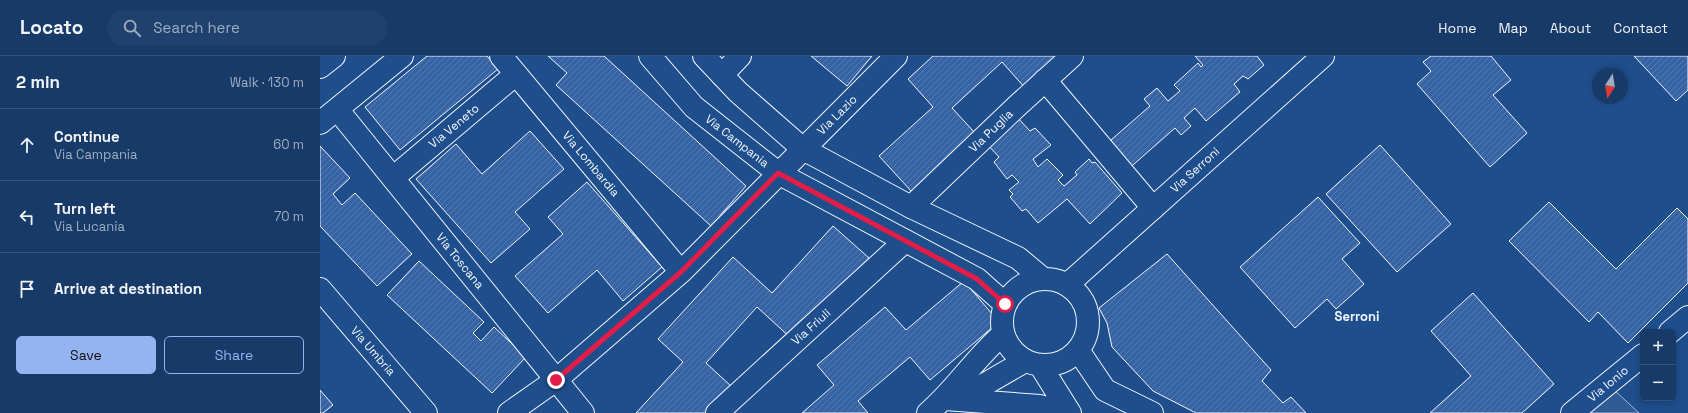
<!DOCTYPE html>
<html lang="en">
<head>
<meta charset="utf-8">
<style>
  :root { --surface:#173a69; --page:#20416f; --text:#f1f3f6; --muted:#9eadc0; --line:#36547d; --accent:#95b2f1 }
  body { margin:0; font-family:"Space Grotesk",sans-serif; background:var(--page); color:var(--text) }
  .controls { position:absolute; right:12px; bottom:12px; display:grid; overflow:hidden; border-radius:6px; box-shadow:0 2px 6px #0003 }
  .controls button { width:36px; height:36px; display:grid; place-items:center; padding:0; border:0; border-bottom:1px solid var(--line); background:var(--surface); color:var(--text); font:20px sans-serif }
  .compass { position:absolute; left:1272px; top:12px; width:36px; height:36px; border-radius:50%; background:var(--surface); box-shadow:0 2px 6px #0003; rotate:192deg }
  .stop { position:absolute; width:12px; height:12px; margin:-9px; border:3px solid #e11d48; border-radius:50%; background:#fff }
  .stop.end { background:#e11d48; border-color:#fff; box-shadow:0 1px 4px #0008 }
  .list { margin:0; padding:0; list-style:none }
  h2 { display:flex; justify-content:space-between; align-items:center; height:52px; margin:0; padding:0 16px; font-size:17px }
  h2 small { font-size:13px; font-weight:400; color:var(--muted) }
  .list li { display:grid; grid-template-columns:26px 1fr auto; gap:12px; align-items:center; box-sizing:border-box; height:72px; padding:0 16px; border-top:1px solid var(--line) }
  .list b { display:block; font-size:15px; white-space:nowrap }
  .list p { margin:0; font-size:13px; white-space:nowrap; color:var(--muted) }
  .list em { font-size:13px; font-style:normal; color:var(--muted) }
  .actions { display:flex; gap:8px; padding:12px 16px }
  .actions a { flex:1; padding:9px 0; border:1px solid var(--accent); border-radius:6px; text-align:center; font-size:14px; color:var(--accent) }
  .actions .main { background:var(--accent); color:#111 }
  .icon { flex:none; width:22px; height:22px; fill:none; stroke:currentColor; stroke-width:2; stroke-linecap:round; stroke-linejoin:round }
  .map { position:relative; flex:none; width:1368px; height:357px; overflow:hidden }
  header { display:flex; align-items:center; gap:24px; box-sizing:border-box; height:56px; padding:0 20px; background:var(--surface); border-bottom:1px solid var(--line) }
  header strong { font-size:19px }
  nav { display:flex; gap:22px; margin-inline-start:auto; font-size:14px }
  .search { width:280px; height:36px; background:var(--page); display:flex; align-items:center; gap:10px; box-sizing:border-box; padding:0 14px; border-radius:22px; color:var(--muted); font-size:15px }
  main { display:flex }
  aside { flex:1; background:var(--surface) }
  .map>svg:first-child { display:block }
  .built { fill:#305b95; stroke:#a8bbd7 }
  .building { fill:url(#building-hatch); stroke:#f2f6ff }
  .lines { fill:none; stroke-linecap:round; stroke-linejoin:round }
  .street-casing { stroke:#f2f6ff; stroke-width:24 }
  .secondary-casing { stroke:#f2f6ff; stroke-width:24 }
  .street { stroke:#1f4e8c; stroke-width:22 }
  .secondary { stroke:#1f4e8c; stroke-width:22 }
  .route { stroke:#e11d48; stroke-width:5 }
  .labels { text-anchor:middle; stroke-width:3; stroke-linejoin:round; paint-order:stroke }
  .street-label { font-size:12px; fill:#f2f6ff; stroke:#1f4e8c }
  .neighbourhood-label { font-size:13px; font-weight:bold; fill:#f2f6ff; stroke:#1f4e8c }
</style>
</head>
<body>
<header>
<strong>Locato</strong>
<div class="search"><svg class="icon" aria-label="search" viewBox="0 0 24 24"><circle cx="10" cy="10" r="6"/><path d="M15 15l6 6"/></svg>Search here</div>
<nav><a>Home</a><a>Map</a><a>About</a><a>Contact</a></nav>
</header>
<main>
<aside>
<h2>2 min<small>Walk · 130 m</small></h2>
<ul class="list">
<li><svg class="icon" aria-label="ahead" viewBox="0 0 24 24"><path d="M12 20V5M6 11l6-6 6 6"/></svg><div><b>Continue</b><p>Via Campania</p></div><em>60 m</em></li>
<li><svg class="icon" aria-label="left" viewBox="0 0 24 24"><path d="M17 20v-9H6M10 6l-5 5 5 5"/></svg><div><b>Turn left</b><p>Via Lucania</p></div><em>70 m</em></li>
<li><svg class="icon" aria-label="arrive" viewBox="0 0 24 24"><path d="M6 21V4h12l-3 4 3 4H6"/></svg><div><b>Arrive at destination</b></div></li>
</ul>
<div class="actions"><a class="main">Save</a><a>Share</a></div>
</aside>
<div class="map">
<svg width="1368" height="357" viewBox="0 0 1368 357">
  <defs>
    <pattern id="building-hatch" width="6" height="6" patternUnits="userSpaceOnUse"><rect width="6" height="6" fill="#3563a3"/><path d="M-1 1l2-2M0 6l6-6M5 7l2-2" fill="none" stroke="#537ab1"/></pattern>
  </defs>
  <rect width="100%" height="100%" fill="#1f4e8c"/>
  <!-- built -->
  <path class="built" d="M1292,332L1319,357H1261Z"/>
  <!-- building -->
  <path class="building" d="M107,0H167L178,13L80,94L45,51Z
    M228,0H284L426,130L391,170L236,29L247,17Z
    M491,0H552L527,30Z
    M613,0H743L706,33L682,6L632,52L656,78L592,136L559,100L613,51L588,23Z
    M875,0H937L944,9L928,23L923,20L914,28L920,36L886,65L875,52L864,62L871,70L861,79L855,72L805,116L783,91L830,50L824,43L837,32L848,45L860,35L854,29L878,7L881,11L883,9Z
    M1111,0H1171L1191,24L1173,39L1207,77L1170,111L1097,28L1111,15L1103,6Z
    M1314,0H1368V34L1356,45Z
    M694,58L710,75L715,72L731,89L713,103L718,111L727,103L743,119L738,124L744,130L757,119L755,116L769,103L772,107L775,106L802,137L770,168L747,143L718,167L706,153L702,155L690,141L693,138L689,134L699,126L692,119L687,123L674,106L679,101L666,87Z
    M210,75L244,113L195,156L210,173L171,207L96,123L136,88L162,118Z
    M1060,89L1131,168L1077,216L1006,138Z
    M0,90L30,122L13,138L22,149L35,137L92,198L57,230L0,170Z
    M267,126L342,211L303,245L277,214L228,257L195,220L243,178L228,161Z
    M998,141L1040,187L1022,203L1044,228L1016,253L1007,243L975,272L920,211Z
    M1229,146L1296,213L1357,152L1368,163V227L1308,287L1278,256L1269,266L1189,185Z
    M513,170L549,202L473,284L437,251L386,307L411,330L386,357H316L363,306L338,283L413,201L452,237Z
    M847,198L951,314L942,325L963,347L971,341L986,357H876L833,335L792,291L787,267L779,252Z
    M99,205L164,266L153,277L161,285L174,271L206,301L172,337L67,239Z
    M644,225L679,266L610,324L590,301L538,345L548,357H482L514,329L497,309L565,251L586,274Z
    M1153,237L1234,328L1202,357H1110L1151,320L1111,275Z
    M0,334L13,349L3,357H0Z"/>
  <g class="lines">
    <!-- street casing -->
    <g class="street-casing">
      <path id="street" d="M181,0L361,216
        M0,11L14,0
        M402,19L420,0
        M725,24L833,152
        M17,53L263,357
        M0,67L82,0
        M73,122L196,18
        M591,151L697,50L752,0
        M0,233L106,357
        M189,357L236,324L361,216L576,0
        M397,357L585,185"/>
    </g>
    <!-- secondary casing -->
    <g class="secondary-casing">
      <path id="secondary" d="M330,0L374,51L458,117L657,223L685,248
        M384,0L418,36L483,93L591,151L698,202L722,222
        M682 266a43 43 0 1 1 86 0a43 43 0 1 1-86 0Z
        M747,229L1003,0
        M1350,276L1368,261
        M758,294L785,334L832,357
        M720,309L750,357
        M634,341L648,338L705,305
        M625,343L720,350L745,357
        M608,357C636,333 655,302 683,278
        M1252,357L1323,299"/>
    </g>
    <!-- street -->
    <use href="#street" class="street"/>
    <!-- secondary -->
    <use href="#secondary" class="secondary"/>
  </g>
  <g class="lines">
    <!-- route -->
    <path class="route" d="M236,324L361,216L458,117L657,223L685,248"/>
  </g>
  <g class="labels">
    <!-- street labels -->
    <g class="street-label">
      <text transform="translate(517 59) rotate(-45)" y="4">Via Lazio</text>
      <text transform="translate(134 70) rotate(-40)" y="4">Via Veneto</text>
      <text transform="translate(671 75) rotate(-44)" y="4">Via Puglia</text>
      <text transform="translate(417 85) rotate(38)" y="4">Via Campania</text>
      <text transform="translate(271 108) rotate(50)" y="4">Via Lombardia</text>
      <text transform="translate(875 114) rotate(-42)" y="4">Via Serroni</text>
      <text transform="translate(140 205) rotate(51)" y="4">Via Toscana</text>
      <text transform="translate(491 271) rotate(-42)" y="4">Via Friuli</text>
      <text transform="translate(53 295) rotate(49)" y="4">Via Umbria</text>
      <text transform="translate(1288 328) rotate(-40)" y="4">Via Ionio</text>
    </g>
    <!-- neighbourhood labels -->
    <g class="neighbourhood-label">
      <text x="1037" y="265">Serroni</text>
    </g>
  </g>
</svg>
<div class="controls">
<button>+</button>
<button>−</button>
</div>
<svg class="compass" viewBox="-18 -18 36 36"><path d="M0-13l5 13h-10z" fill="#e53935"/><path d="M0 13l5-13h-10z" fill="#9eadc0"/></svg>
<div class="stop" style="left:685px;top:248px"></div>
<div class="stop end" style="left:236px;top:324px"></div>
</div>
</main>
</body>
</html>
